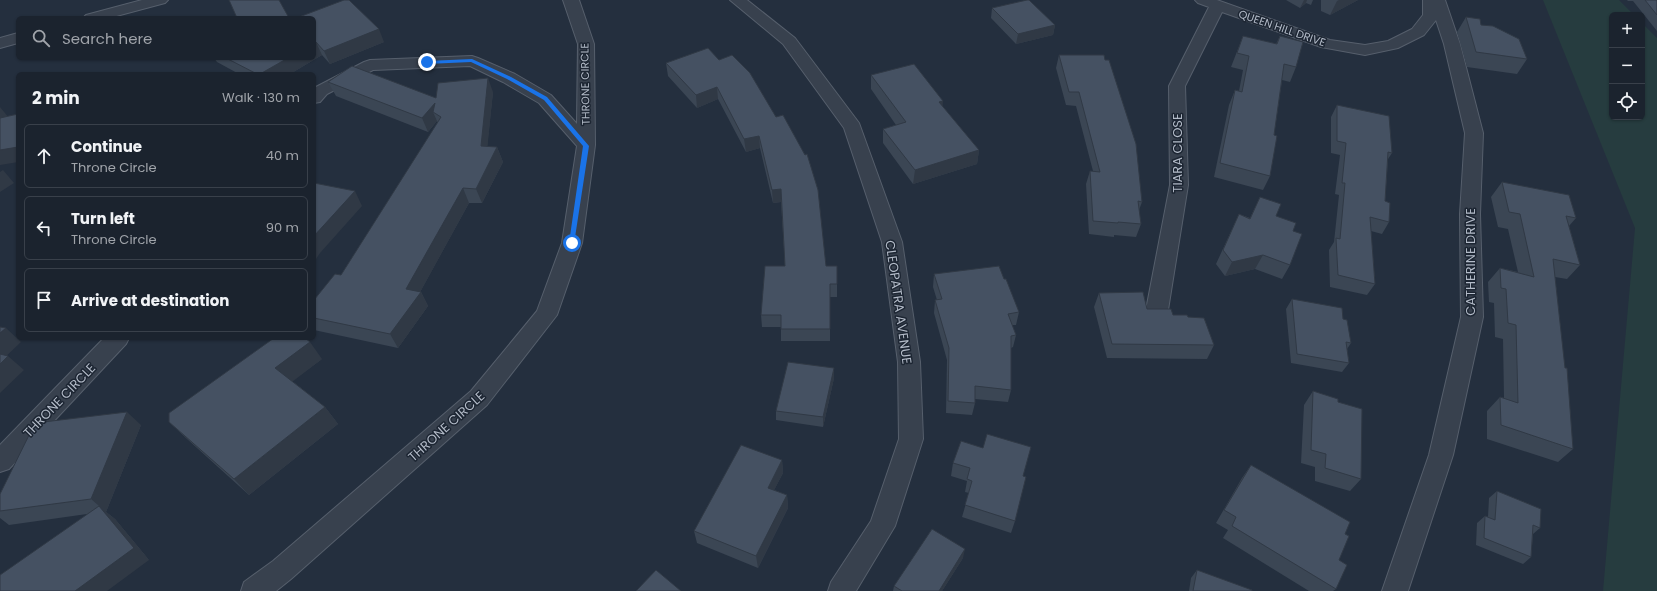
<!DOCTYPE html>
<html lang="en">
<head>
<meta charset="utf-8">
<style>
  :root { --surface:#1b232e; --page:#282f3a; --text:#f1f3f6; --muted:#a0a4aa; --line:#39404a }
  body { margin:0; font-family:Poppins,sans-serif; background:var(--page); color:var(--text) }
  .controls { position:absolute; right:12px; top:12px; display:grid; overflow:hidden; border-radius:6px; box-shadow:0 1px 3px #0004 }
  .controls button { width:36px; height:36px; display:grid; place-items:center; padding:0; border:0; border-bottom:1px solid var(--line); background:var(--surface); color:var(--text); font:20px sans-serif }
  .stop { position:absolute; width:12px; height:12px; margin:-9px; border:3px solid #1a73e8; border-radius:50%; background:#fff }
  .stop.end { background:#1a73e8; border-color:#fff; box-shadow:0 1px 4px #0008 }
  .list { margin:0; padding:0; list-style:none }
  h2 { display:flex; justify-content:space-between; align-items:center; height:52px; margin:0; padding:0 16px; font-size:17px }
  h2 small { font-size:13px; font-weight:400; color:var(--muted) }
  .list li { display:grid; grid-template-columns:26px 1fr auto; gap:12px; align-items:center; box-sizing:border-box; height:64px; margin:0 8px 8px; padding:0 8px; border:1px solid var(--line); border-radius:6px }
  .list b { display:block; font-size:15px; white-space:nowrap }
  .list p { margin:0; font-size:13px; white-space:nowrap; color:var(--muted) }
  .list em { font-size:13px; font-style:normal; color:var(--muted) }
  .icon { flex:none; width:22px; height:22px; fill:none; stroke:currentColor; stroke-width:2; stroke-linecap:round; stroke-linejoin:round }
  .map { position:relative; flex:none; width:1657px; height:591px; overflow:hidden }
  .search { position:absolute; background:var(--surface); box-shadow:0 1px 3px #0004; left:16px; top:16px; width:300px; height:44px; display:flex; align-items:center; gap:10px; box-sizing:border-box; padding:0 14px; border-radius:6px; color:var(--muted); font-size:15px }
  .panel { position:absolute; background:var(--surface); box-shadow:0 1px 3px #0004; left:16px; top:72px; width:300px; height:268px; border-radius:6px }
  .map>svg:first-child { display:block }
  .green { fill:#263c3f }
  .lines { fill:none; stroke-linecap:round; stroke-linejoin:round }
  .street-casing { stroke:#565f6c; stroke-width:2 }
  .street { fill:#38414e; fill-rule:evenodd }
  .wall { fill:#3b4654 }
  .shaded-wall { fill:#303945 }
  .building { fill:#455162; stroke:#303945 }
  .route { fill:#1a73e8 }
  .labels { text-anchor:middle; stroke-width:3; stroke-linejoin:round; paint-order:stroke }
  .far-street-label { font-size:11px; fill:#b4bcc9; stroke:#1d2633 }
  .street-label { font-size:13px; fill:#b4bcc9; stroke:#1d2633 }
</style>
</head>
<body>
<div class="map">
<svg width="1657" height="591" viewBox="0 0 1657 591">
  <rect width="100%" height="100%" fill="#242f3e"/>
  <!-- green -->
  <path class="green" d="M1543,0H1619L1634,15H1612V117H1642V23L1657,38V591H1603L1635,228Z"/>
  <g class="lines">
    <!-- street casing -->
    <g class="street-casing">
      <path id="street" d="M142,0H168L165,3L109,18H83L86,15Z
        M563,0H579L594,44L595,145L582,243L557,315L487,405L291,579L276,591H241L244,582L273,561L471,391L537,311L562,243L577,146L539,103L503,82L470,66L373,70L327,94L320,102L314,103V88L364,62L370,60L472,56L478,58L515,74L551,95L577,124L578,44Z
        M730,0H747L795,38L859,123L902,242L920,362L923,439L895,526L856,591H828L831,582L871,521L899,439L898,362L882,242L844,128L783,44Z
        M1195,0H1217L1330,40L1365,45L1388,41L1412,29L1423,15V0H1445L1460,44L1483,133L1480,214L1483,317L1453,455L1408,591H1382L1429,455L1461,317L1460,214L1465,133L1444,44L1436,20L1424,35L1398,48L1365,55L1321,47L1222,12L1185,86L1188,185L1168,310L1165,316L1157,318L1149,316L1146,310L1170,185L1169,86L1209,7L1198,3Z
        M18,33V43L0,48V38Z
        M104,338H129L126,344L9,469L0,472V445Z"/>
    </g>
    <!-- street -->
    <use href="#street" class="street"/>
  </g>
  <!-- wall -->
  <path class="wall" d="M1286,0H1313L1311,5L1306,3L1300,8Z
    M1321,0H1358L1330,15L1321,11Z
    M1627,0H1657V31L1633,1H1628Z
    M992,8L1055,25L1053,35L1016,44L991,18Z
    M1466,17L1481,25L1527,59L1517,74L1467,67L1457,32Z
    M314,18L384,42L330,64L322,55L290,74H239L217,62L214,58H314Z
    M1243,36L1276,44L1280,36L1296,67L1290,82L1282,80L1274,135L1270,176L1263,190L1214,177L1229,105L1235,90L1239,91L1243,70L1231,67Z
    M1059,55L1142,202L1139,210L1141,224L1136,237L1114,235V237L1089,234L1086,184L1090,171H1093L1076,106L1066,105L1056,68Z
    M719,60L826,266H837V297H830V341H781V327H762L761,315L785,266L781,202L773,203L760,148L746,152L718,99L697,108L668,76L666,63Z
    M871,75L943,107L979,150L977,164L913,184L883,143V129L896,125L871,89Z
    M328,82L436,98L493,92L487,147H497L503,162L482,203H469L420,292H421L428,306L398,348L314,330V300L341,275L438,123L437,121L428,132L336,96Z
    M1337,105L1392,153L1388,159L1385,201L1389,222L1382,234L1371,231L1375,284L1367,295L1330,287L1329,250L1334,242L1339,195L1335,194L1340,155L1331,153V117Z
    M1502,182L1576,218L1569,226L1580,265L1567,279L1555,277L1573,449L1558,462L1487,439V411L1500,397L1504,398L1503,339L1495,337L1494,303L1489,302L1488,282L1500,268L1518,272L1508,229L1498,227L1491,197Z
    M1260,197L1276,216L1293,231L1290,265L1282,279L1255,269L1225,276L1216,264L1239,214L1250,218Z
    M934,274L1004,279L1019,312L1016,325H1012L1016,335L1013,347L1011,348V390L1008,402L975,399V403L972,415L946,413L947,360L934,313L935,300H937L933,287Z
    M1099,293L1147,309L1173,315L1188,317L1214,345L1207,359L1107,358L1094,307Z
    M1292,299L1343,319L1351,343L1347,349L1349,363L1342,372L1291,363L1286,309Z
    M322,359L292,381L325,407L338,424L249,495L186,438L169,422Z
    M834,368V378L823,427L776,420V411Z
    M1313,391L1338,402L1361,479L1350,491L1315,481V467L1301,463L1304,405Z
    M141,425L106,512L115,519L149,560L87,514L9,525L0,518V494Z
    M782,460L783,473L774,490L787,495L788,508L758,568L697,543L694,531Z
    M953,463L1023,476L1015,521L1011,533L962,517L969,493L965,492L967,481L951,476Z
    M1251,465L1345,534L1339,560L1336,589L1333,591H1309L1223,538L1228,530L1216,523L1242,478Z
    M1497,491L1540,528L1533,534L1531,557L1523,564L1476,545L1477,523L1485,516L1488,517L1489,498Z
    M963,558L942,591H893L894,586Z
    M1197,570L1252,591H1189L1191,578Z"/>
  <!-- shaded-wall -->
  <path class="shaded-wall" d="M1304,0H1307L1306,3L1300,8Z
    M1339,0H1358L1330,15L1337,1Z
    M1055,25L1053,35L1016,44L1018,34Z
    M379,29L384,42L330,64L324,51Z
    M316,42L322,55L290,74H260L288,58H314V43Z
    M488,78L493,92L486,161L481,146Z
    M717,87L718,99L697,108L696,95Z
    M943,101L942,116L939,102Z
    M435,103L433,112L437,121L428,132L422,118Z
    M0,107L9,118L0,126Z
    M759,136L760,148L746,152L744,139Z
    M18,147V162L0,165V150Z
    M497,147L503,162L482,203L476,189Z
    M979,150L977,164L913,184L915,170Z
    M3,170L14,183L0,192V172Z
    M463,188L469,203L418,296L421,292L428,306L398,348L390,334L406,289Z
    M781,189V202L773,203L772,190Z
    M355,191L362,206L320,253L314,262V236Z
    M1263,255L1255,269L1225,276L1232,262Z
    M6,328L21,342L0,362V333Z
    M310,342L322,359L288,385L275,368Z
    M8,356L24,370L0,393V364Z
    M834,368V378L823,427V417Z
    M325,407L338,424L249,495L234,479Z
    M127,412L141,425L106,512L91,499Z
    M782,460L783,473L769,500L768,488Z
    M787,495L788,508L758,568L756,556Z
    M99,506L115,519L149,560L107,591H75Z
    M965,549L963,558L942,591H939Z"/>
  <!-- building -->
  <path class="building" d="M229,0H279L289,18H237Z
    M344,0H349L379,29L324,51L316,42L314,43V18H299V17Z
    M1027,0H1029L1055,25L1018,34L992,8Z
    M1645,0H1657V15Z
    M1466,17L1480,19L1481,25L1493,26L1519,39L1527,59L1476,52Z
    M1243,36L1277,44L1280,36L1303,42L1296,67L1284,64L1274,135L1277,136L1270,176L1220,163L1235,90L1242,92L1249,56L1237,53Z
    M708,48L719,60L732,55L750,73L776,117L783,115L805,155L807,154L818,190L826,266H837V284H830V329H781V315H761L765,266H785L781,189L772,190L759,136L744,139L717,87L696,95L666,63Z
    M1059,55H1104L1105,60H1109L1136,144L1142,202L1138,201L1141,224L1118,222V223L1093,221L1090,171L1100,172L1079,92H1069Z
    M226,58H288L260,74H257Z
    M914,64L943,101L939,102L979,150L915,170L883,129L906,122L871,75Z
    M352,66L436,98L438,83L488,78L481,146L497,147L476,189L463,188L406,289L421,292L390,334L314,318V300L335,274L341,275L441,117L433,112L435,103L422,118L328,82Z
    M1337,105L1389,116L1392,153L1388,152L1385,201L1390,203L1389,222L1370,217L1375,284L1338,275L1336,238L1340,239L1345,183H1342L1346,143L1337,141Z
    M18,114V147L0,150V118Z
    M1502,182L1569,195L1576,218L1566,216L1580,265L1553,259L1565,368H1567L1573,449L1501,425L1500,397L1518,403L1516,325L1508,323L1506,289L1501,288L1500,268L1534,277L1520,214L1509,212Z
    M314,183L355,191L314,236Z
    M1260,197L1281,204L1276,216L1296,223L1293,231L1302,234L1290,265L1263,255L1232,262L1223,250L1239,214L1250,219Z
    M999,266L1004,279H1006L1019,312L1008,314L1016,335L1011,336V390L975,386V403L948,401L949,348L935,300L942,299L934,274Z
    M1143,292L1147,309H1171L1173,315H1187L1188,317L1204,318L1214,345L1112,344L1099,293Z
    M1292,299L1342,308L1343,319L1347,320L1351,343L1346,342L1349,363L1297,354Z
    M0,327L6,328L0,333Z
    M274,338H305L310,342L275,368L325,407L234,479L169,422V413Z
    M0,354L8,356L0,364Z
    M788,362L834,368L823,417L776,411Z
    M1313,391L1338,399V402L1362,409L1361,479L1325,468L1326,454L1311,450Z
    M127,412L91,499L0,511V494L35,423Z
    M987,434L1031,447L1023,476L1026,477L1015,521L965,505L972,481L967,479L970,468L953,463L961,441L983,448Z
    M741,445L782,460L768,488L787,495L756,556L694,531Z
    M1251,465L1350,522L1345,534L1349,536L1339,560L1347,565L1336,589L1232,526L1236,517L1224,510Z
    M1497,491L1541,509L1540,528L1533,525L1531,557L1484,538L1485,516L1495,520Z
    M99,506L134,548L75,591H0V575Z
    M932,529L965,549L939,591H902L894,586Z
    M656,570L681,591H636Z
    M1197,570L1252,590V591H1193Z"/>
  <!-- route -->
  <path class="route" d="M472,59L511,77L547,97L589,146L574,244H570L569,243L583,146L544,100L507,79L471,62L427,64L424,62L427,61Z"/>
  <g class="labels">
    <!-- far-street labels -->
    <g class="far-street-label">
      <text transform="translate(1282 28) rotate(19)" y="4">QUEEN HILL DRIVE</text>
      <text transform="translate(585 84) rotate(-91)" y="4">THRONE CIRCLE</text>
    </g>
    <!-- street labels -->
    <g class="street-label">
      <text transform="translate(1177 153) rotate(-90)" y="5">TIARA CLOSE</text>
      <text transform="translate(1470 262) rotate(-90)" y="5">CATHERINE DRIVE</text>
      <text transform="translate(899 302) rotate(82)" y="5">CLEOPATRA AVENUE</text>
      <text transform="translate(59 400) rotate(-46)" y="5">THRONE CIRCLE</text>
      <text transform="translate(446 426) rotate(-42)" y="5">THRONE CIRCLE</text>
    </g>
  </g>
</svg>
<div class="controls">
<button>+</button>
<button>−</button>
<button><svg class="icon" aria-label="locate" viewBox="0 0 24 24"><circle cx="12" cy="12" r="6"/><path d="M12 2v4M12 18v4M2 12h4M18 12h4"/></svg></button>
</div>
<div class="stop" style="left:572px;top:243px"></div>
<div class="stop end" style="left:427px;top:62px"></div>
<div class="search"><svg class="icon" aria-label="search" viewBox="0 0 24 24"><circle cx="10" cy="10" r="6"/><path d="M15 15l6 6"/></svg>Search here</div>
<section class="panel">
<h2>2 min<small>Walk · 130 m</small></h2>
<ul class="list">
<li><svg class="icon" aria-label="ahead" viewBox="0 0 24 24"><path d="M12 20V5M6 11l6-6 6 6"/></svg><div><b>Continue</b><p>Throne Circle</p></div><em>40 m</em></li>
<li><svg class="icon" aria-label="left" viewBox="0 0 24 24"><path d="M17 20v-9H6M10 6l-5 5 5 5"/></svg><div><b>Turn left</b><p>Throne Circle</p></div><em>90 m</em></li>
<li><svg class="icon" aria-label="arrive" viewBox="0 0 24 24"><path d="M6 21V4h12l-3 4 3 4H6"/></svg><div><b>Arrive at destination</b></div></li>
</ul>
</section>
</div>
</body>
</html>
